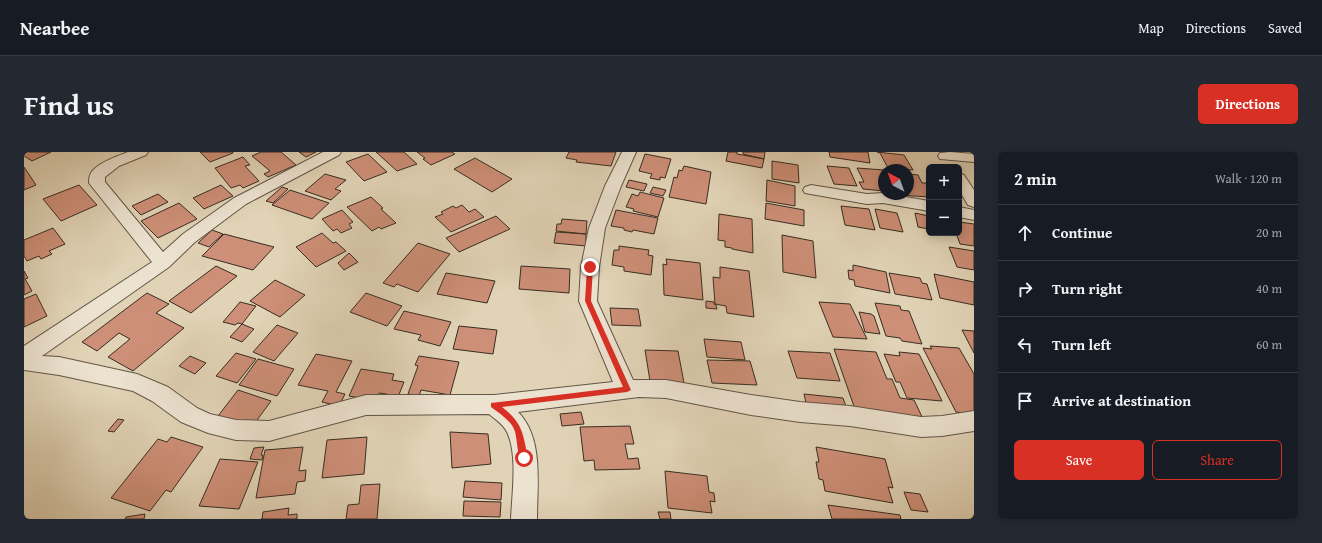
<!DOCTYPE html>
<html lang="en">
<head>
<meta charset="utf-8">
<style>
  :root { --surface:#171b24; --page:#242831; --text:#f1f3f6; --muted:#9ea1a6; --line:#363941; --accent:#d93025 }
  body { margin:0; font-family:"Gentium Book Plus",serif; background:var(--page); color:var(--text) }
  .controls { position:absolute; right:12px; top:12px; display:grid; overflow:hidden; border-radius:6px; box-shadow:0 2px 10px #0003 }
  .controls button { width:36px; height:36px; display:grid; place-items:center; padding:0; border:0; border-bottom:1px solid var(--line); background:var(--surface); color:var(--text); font:20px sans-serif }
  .compass { position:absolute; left:854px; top:12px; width:36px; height:36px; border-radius:50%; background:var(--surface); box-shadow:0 2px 10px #0003; rotate:319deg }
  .stop { position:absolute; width:12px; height:12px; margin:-9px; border:3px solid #d93025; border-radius:50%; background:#fff }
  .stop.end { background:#d93025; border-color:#fff; box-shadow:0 1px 4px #0008 }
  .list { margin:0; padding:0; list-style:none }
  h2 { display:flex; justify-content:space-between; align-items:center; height:52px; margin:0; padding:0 16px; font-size:17px }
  h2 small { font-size:13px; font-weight:400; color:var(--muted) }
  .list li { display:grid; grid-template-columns:26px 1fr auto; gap:12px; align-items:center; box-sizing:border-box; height:56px; padding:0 16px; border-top:1px solid var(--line) }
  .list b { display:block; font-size:15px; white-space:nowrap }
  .list em { font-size:13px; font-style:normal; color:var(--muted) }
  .actions { display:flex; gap:8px; padding:12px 16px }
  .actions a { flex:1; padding:9px 0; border:1px solid var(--accent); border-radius:6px; text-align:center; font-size:14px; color:var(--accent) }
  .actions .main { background:var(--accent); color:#fff }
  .icon { flex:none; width:22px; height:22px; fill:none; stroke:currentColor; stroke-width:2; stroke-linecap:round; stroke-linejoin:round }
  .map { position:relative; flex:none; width:950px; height:367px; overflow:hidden; border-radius:6px }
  header { display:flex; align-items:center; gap:24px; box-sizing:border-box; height:56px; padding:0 20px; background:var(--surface); border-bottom:1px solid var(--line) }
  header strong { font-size:19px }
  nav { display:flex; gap:22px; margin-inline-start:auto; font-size:14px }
  .intro { display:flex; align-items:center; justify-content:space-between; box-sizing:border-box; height:96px; padding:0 24px }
  h1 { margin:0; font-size:28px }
  .button { padding:10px 18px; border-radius:6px; background:var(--accent); color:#fff; font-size:14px; font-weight:700 }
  main { display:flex; gap:24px; padding:0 24px }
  aside { flex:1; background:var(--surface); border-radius:6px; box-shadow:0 2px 10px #0003 }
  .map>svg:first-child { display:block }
  .building { fill:#cd8f77; stroke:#382d22 }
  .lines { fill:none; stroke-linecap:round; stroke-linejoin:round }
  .minor-casing { stroke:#625647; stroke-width:2 }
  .minor { fill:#ece2d0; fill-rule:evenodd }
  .route { fill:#d93025 }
</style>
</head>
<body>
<header>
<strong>Nearbee</strong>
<nav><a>Map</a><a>Directions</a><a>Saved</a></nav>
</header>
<div class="intro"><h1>Find us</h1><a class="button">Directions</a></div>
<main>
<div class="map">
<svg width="950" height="367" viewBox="0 0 950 367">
  <rect width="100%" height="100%" fill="#e1d3b6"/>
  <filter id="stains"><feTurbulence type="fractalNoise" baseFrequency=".005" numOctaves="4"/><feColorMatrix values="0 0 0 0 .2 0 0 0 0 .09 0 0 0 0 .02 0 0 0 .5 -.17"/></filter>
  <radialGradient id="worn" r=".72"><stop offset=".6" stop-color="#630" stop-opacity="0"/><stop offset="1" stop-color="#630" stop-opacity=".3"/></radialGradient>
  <!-- building -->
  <path class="building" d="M0,0H27L8,9L0,4Z
    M176,0H209V1L186,10Z
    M237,0H257L272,13L244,25L240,22L246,19L228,4Z
    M275,0H292L282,5Z
    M352,0H380L393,12L373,19Z
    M393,0H428L431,2L407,13L399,7L401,6Z
    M545,0H592L587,14L552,10L553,8L542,6Z
    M704,0H713V2L740,7L738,16L702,9Z
    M719,0H741L740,7L719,2Z
    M805,0H844L846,11L806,5Z
    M853,0L880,3L889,18L864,16L856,1Z
    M344,2L363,20L340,29L322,10Z
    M621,2L647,7L641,26L636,25V28L626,26L628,22L615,19Z
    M219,5L226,13L221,14L235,29L219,36L216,33L207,36L191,16Z
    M451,6L488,27L468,40L430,17Z
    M748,9L774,13L775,31L748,27Z
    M660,14L687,20L682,52L645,45L650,25L653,26L655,18L658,19Z
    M803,14L825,16L833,34L810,32Z
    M0,15L12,33L0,38Z
    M833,16L860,18V39L839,37L835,30H840Z
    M301,22L322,28L311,37L317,39L307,48L281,39Z
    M884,22L894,23L898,31H902L905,36V45L875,43L884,42Z
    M605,28L623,32L620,39L602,35Z
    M743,28L771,34V54L742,49Z
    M55,33L73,53L37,69L19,47Z
    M197,33L209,44L180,57L169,46Z
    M258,35L264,37L249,51L242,49Z
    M629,35L642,38L639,44L626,41Z
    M266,38L305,51L288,67L248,53Z
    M616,40L640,46L634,65L609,59L610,57L602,55L608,42L614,44Z
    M134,42L144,50L117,63L108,54Z
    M347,45L359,56L357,57L372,71L357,77L355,75L348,79L323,55Z
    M155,51L173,67L134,86L117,69Z
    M742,51L780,58V74L741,67Z
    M438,53L445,60L451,57L460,65L427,80L411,65L419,62L417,60L429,54L432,56Z
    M817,54L845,57L851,78L821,73Z
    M851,57L873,61L879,80L856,76Z
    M318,58L329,70L325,72L328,76L317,81L313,77L309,79L298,67Z
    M592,58L634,66L630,82L609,78L608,80L600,78V76L587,74Z
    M891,61L905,64V77L894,75Z
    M695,62L728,67L729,101L708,97V96L701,95V89L694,88Z
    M472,64L486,77L435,100L422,86Z
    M538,67L563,69L562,82L532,79L533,72H537Z
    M935,70L950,72V94L936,92L932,81H935Z
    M29,76L41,92L25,99L28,102L17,107L15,104L3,109L0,104V88Z
    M188,78L199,82L185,95L174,91Z
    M532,80L562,82V94L530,91Z
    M298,81L309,91L312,90L322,99L292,115L272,95Z
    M200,82L250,95L229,118L178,104Z
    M758,83L789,89L792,126L759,120Z
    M394,91L426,102L394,140L373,132L370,135L359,131Z
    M595,94L625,98L624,103L629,104L627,123L600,119V115L588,113L590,98H595Z
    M925,95L950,99V118L933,115Z
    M325,101L334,110L320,118L314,111Z
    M642,107L676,111L679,148L640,143L639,112L643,113Z
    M829,113L862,120L866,141L831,134L830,128L825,127L824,118L829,119Z
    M192,114L213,124L167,161L145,149Z
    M497,114L546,117L545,141L495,137Z
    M696,115L725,119L730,165L703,161L702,154L691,152L689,125L696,126Z
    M0,119L4,126L1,127L8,139L0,143Z
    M422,121L471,129L463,151L413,142Z
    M865,121L896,126L898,131L903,132L908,148L871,142Z
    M910,122L950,130V153L916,146Z
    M251,128L281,143L256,165L226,149Z
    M123,141L145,152L132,161L160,176L109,219L84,205L106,187L95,181L73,199L58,190Z
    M342,141L378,154L363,174L326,160Z
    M12,142L23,164L0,175V147Z
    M682,149L690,150V152L692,153L693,157L682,156Z
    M216,150L232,154L218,172L214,171L211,173L199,170Z
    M795,150L826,152L843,187L809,185Z
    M851,151L876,154L877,158L885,159L898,192L878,189L876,186L862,184Z
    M586,156L614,157L617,174L588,173Z
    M380,159L427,170L416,194L394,188L397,183L370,177Z
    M835,160L847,162L850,164L856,182L841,180Z
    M218,172L230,177L218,190L206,185Z
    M253,173L274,181L250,209L229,200Z
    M435,174L473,178L469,202L429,197Z
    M938,178L950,179V201Z
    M680,187L717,190L721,208L683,205Z
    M906,194L935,196L950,222V262L932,260L899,196L908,197Z
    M810,197L852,200L863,227H868L876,246L890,248L900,269L833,263Z
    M621,198L654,199L660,231L626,229Z
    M764,199L806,201L816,229L773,226Z
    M875,200L895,202L918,249L883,246L876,230H872L860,202L876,204Z
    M212,201L232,207L213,231L192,224Z
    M292,202L328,209L312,240L321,242L315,254L298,250L304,239L274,233Z
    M166,204L182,211L171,222L155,214Z
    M395,204L435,210L426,243L397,238L395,244L384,242L394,214L391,213Z
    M234,207L270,217L253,244L215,233Z
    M683,208L726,209L733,233L688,231Z
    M337,217L370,222L368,228L380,230L372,250L360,248L363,242L355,241L353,249L325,244Z
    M214,238L247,249L228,275L194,264Z
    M780,242L819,246L825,263L784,259Z
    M557,260L560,272L538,274L536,262Z
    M94,267L100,268L90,280L84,279Z
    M606,274L610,292H601L604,307L614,306L616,317L571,318L570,308L560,309L556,275Z
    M426,280L464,282L467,312L428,316Z
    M147,285L179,295L147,340L142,338L126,359L87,346L134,287L143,290Z
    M343,285L340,322L298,326L303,288Z
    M240,295L237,303H239L238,308L226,307L230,296Z
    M279,295L275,319L282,318L281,329L273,330L271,342L232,346L241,298Z
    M792,295L861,307L869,336L864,335L869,351L801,339L799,328L795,327L792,310H795Z
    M196,307L234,310L215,357L175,354Z
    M641,319L683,324L685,340L690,341L691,350L686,349L688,361L644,356Z
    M441,329L478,331L477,348L439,345Z
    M356,332L353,367H322L324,353L335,352L337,333Z
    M880,340L896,342L904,360L887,358Z
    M440,349L477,350L476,365L439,364Z
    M804,353L876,363L877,367H808Z
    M265,356L264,363L273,362V367H237H238L239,360Z
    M634,360H646L647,367H636Z
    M121,362L120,367H101L102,365Z"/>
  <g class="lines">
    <!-- minor casing -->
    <g class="minor-casing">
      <path id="minor" d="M104,0H124L122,3L95,14L81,25V30L139,100L159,82L210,46L299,0H317L315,3L222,52L171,90L145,115L18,204L35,205L113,222L144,235L173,256L186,262L212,268L245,269L342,243H470L589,230L555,149L557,115L565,76L581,34L598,0H612L597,34L581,76L575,115L573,149L609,228H642L727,243L776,250L826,254L897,265L918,264L950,259V279L918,284L897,285L826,274L776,270L727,263L642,246L615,245L494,260C520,286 513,333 513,367H487C488,342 494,303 483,280C480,273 471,267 465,262L342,263L245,289L212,288L184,281L157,270L128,249L109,239L35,223L0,218V194L128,110L65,31C65,28 65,24 67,21C73,11 94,4 104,0Z
        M926,0L950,2V10L916,7L914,4L916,1Z
        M935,21L940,23L950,38V55L944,53L935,38Z
        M787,33L843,42L859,41L905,49V59L859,51L843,52L781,41L779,38L781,35Z
        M935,55L950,58V68L935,65Z"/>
    </g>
    <!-- minor -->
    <use href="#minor" class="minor"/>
  </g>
  <!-- route -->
  <path class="route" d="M566,113L569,115L567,149L607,238L603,240L478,255C499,271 499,282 504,306L500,310C492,306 494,285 490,277C486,268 475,261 467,255V251L599,235L561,149L563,115Z"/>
  <rect width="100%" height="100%" filter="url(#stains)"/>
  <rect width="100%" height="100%" fill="url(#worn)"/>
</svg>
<div class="controls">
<button>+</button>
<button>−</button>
</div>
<svg class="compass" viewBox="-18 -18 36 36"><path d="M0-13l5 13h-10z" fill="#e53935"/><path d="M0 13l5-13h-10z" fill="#9ea1a6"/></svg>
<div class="stop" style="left:500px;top:306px"></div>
<div class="stop end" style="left:566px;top:115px"></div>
</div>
<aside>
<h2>2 min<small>Walk · 120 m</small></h2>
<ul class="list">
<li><svg class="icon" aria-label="ahead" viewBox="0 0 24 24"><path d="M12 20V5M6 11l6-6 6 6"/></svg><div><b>Continue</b></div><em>20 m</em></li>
<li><svg class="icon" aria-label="right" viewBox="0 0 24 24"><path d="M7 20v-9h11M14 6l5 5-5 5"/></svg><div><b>Turn right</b></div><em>40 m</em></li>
<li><svg class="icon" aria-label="left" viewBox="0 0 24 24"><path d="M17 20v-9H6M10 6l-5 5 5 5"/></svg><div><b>Turn left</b></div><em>60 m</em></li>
<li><svg class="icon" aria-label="arrive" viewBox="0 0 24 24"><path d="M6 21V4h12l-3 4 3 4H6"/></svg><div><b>Arrive at destination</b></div></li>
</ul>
<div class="actions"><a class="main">Save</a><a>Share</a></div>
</aside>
</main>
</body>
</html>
